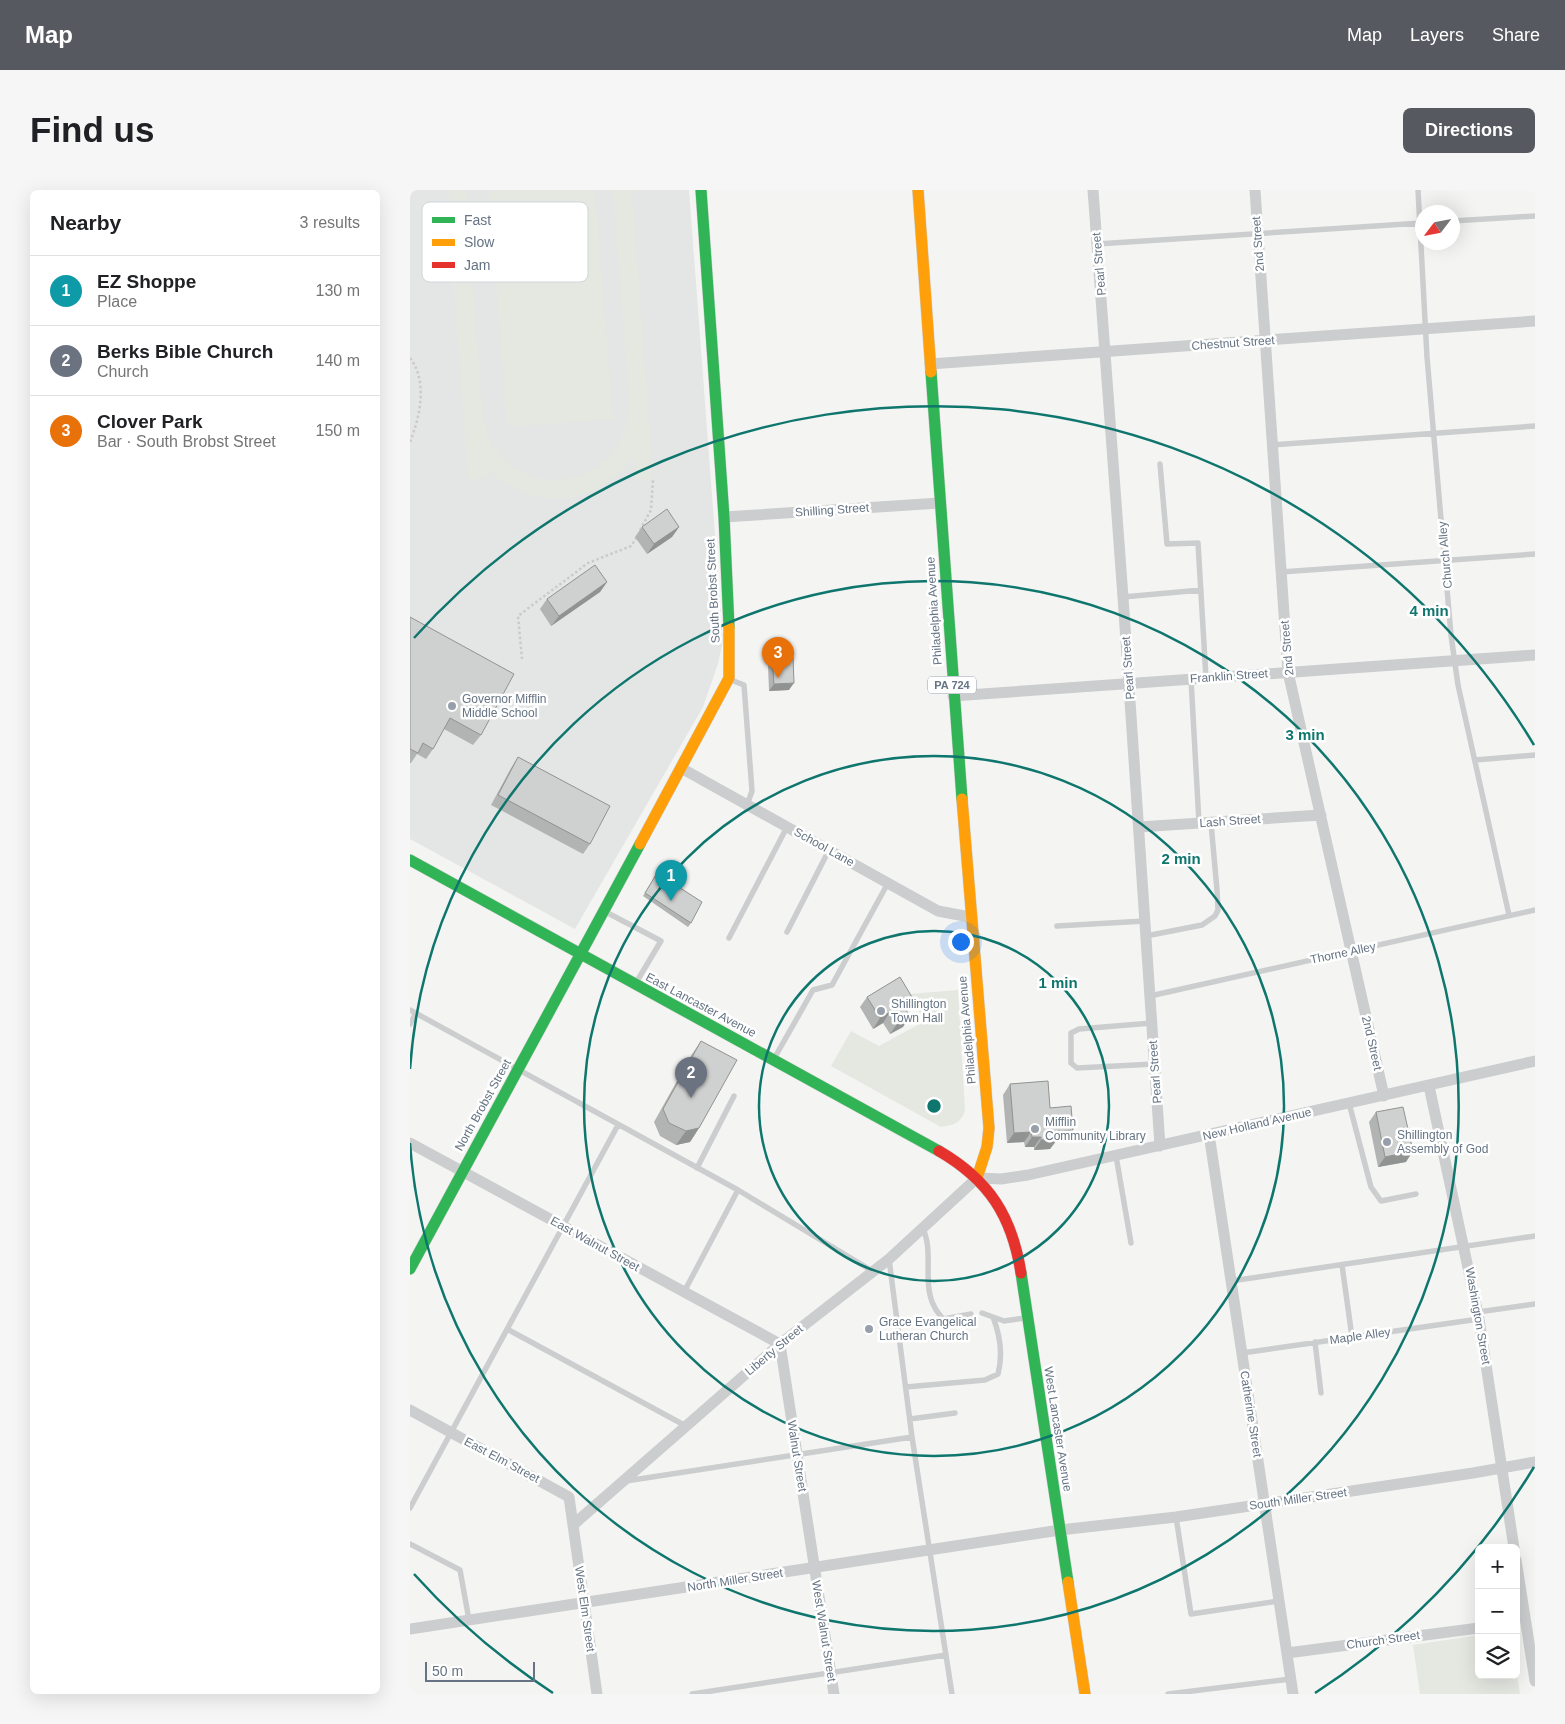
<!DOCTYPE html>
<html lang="en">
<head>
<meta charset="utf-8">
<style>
  :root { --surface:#fff; --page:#f6f6f6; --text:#202124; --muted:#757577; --line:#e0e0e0; --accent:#565a60 }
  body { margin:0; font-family:Arial,sans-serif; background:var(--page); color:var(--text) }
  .controls { position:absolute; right:15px; bottom:15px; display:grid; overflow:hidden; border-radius:8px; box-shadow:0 5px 20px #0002 }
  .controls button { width:45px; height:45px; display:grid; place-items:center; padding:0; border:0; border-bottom:1px solid var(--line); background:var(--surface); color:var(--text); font:25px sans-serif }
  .compass { position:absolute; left:1005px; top:15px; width:45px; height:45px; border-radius:50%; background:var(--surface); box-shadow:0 5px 20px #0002; rotate:238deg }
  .scale { position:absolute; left:15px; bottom:12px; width:110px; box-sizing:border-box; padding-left:5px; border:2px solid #657383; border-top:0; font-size:14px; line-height:18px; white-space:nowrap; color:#657383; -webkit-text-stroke:4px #fff; paint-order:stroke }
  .you { position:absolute; left:550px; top:751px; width:18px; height:18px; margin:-12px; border:4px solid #fff; border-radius:50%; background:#1a73e8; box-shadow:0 0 0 8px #1a73e833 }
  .badge { display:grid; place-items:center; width:32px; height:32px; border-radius:50%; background:var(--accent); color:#fff; font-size:16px; font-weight:700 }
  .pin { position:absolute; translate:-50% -41px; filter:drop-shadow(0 1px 2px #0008) }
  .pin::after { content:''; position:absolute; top:26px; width:18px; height:15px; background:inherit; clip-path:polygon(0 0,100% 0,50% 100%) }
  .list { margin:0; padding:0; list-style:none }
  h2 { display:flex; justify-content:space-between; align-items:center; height:65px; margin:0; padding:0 20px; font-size:21px }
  h2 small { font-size:16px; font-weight:400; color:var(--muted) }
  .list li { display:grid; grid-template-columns:32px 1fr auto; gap:15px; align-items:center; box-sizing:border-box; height:70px; padding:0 20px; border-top:1px solid var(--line) }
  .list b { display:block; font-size:19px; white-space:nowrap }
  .list p { margin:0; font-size:16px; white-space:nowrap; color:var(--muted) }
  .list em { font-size:16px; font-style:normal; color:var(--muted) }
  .icon { flex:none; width:28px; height:28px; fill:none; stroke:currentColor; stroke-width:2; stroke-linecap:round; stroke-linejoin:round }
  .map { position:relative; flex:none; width:1125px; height:1504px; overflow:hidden; border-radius:8px }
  header { display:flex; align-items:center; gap:30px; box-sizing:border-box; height:70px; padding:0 25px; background:var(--accent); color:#fff }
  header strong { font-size:24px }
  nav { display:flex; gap:28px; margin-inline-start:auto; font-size:18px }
  .intro { display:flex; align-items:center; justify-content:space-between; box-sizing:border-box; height:120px; padding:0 30px }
  h1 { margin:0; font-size:35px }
  .button { padding:12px 22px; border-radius:8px; background:var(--accent); color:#fff; font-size:18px; font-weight:700 }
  main { display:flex; gap:30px; padding:0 30px }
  aside { flex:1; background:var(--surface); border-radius:8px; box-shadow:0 5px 20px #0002 }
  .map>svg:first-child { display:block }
  .built { fill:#e4e6e5 }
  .green { fill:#e4e8e1 }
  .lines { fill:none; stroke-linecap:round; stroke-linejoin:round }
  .fast-casing { stroke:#d0d1d1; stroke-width:12 }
  .slow-casing { stroke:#d0d1d1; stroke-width:12 }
  .jam-casing { stroke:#d0d1d1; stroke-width:12 }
  .path { stroke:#cacacb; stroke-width:2.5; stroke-dasharray:2.5 2.5; stroke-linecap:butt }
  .lane { stroke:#cccdce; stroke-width:5.5 }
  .street { stroke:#cccdce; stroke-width:11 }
  .fast { stroke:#30b455; stroke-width:11 }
  .slow { stroke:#ff9f0a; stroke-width:11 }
  .jam { stroke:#e5322d; stroke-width:11 }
  .wall { fill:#b2b3b3 }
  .shaded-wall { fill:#919292 }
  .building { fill:#cfd0d0; stroke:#919292 }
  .ring { fill:none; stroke:#0f766e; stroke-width:2.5 }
  .poi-dot { fill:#97a0aa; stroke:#fff; stroke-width:2 }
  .labels { text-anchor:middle; stroke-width:5; stroke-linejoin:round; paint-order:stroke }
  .shield { fill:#fff; stroke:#939da8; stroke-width:1 }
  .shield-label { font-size:11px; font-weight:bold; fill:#657383 }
  .street-label { font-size:12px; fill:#657383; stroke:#fff }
  .poi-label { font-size:12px; fill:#657383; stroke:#fff; text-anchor:start }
  .key { fill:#fff; stroke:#d1d5da; stroke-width:1 }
  .key-label { font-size:14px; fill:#657383 }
  .centre { fill:#0f766e; stroke:#fff; stroke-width:2.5 }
  .ring-label { font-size:15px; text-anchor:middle; font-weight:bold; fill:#0f766e; stroke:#fff; stroke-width:5; stroke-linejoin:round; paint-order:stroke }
</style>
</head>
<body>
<header>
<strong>Map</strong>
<nav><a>Map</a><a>Layers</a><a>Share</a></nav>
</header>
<div class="intro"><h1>Find us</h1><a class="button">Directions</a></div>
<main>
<aside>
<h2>Nearby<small>3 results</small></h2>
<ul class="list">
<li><span class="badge" style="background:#0f9aa8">1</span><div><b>EZ Shoppe</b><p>Place</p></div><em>130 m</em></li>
<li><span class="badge" style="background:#6b7280">2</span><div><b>Berks Bible Church</b><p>Church</p></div><em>140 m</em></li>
<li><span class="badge" style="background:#e8710a">3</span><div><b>Clover Park</b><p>Bar · South Brobst Street</p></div><em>150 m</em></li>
</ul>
</aside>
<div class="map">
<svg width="1125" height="1504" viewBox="0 0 1125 1504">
  <rect width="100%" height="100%" fill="#f4f5f3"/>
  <!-- built -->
  <path class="built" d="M0,0H279L313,451L308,474L293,517L165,739L0,649Z"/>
  <!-- green -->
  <path class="green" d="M39,0H58L57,18L72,222C86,319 219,309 219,211L203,0H222L243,289L224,290L223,268C182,317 123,324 77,278V288L58,289L38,19Z
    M79,0H185L203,229L97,237Z
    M548,800L555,920C552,933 543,935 531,937L421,876L441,841L469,856L515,831L499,804Z
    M1069,1445V1485H1106V1478L1110,1504H1010L1003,1455Z"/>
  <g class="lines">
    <!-- fast casing -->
    <g class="fast-casing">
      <path id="fast" d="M291,0L314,327L319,437
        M521,182L552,609
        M0,670L529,961
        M0,1079L230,654
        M611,1083L658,1392"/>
    </g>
    <!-- slow casing -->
    <g class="slow-casing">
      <path id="slow" d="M508,0L521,182
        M552,609L579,938L577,957L567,988
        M230,654L319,488V437
        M658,1392L675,1504"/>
    </g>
    <!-- jam casing -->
    <g class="jam-casing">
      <path id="jam" d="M529,961C579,990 602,1026 611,1083"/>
    </g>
    <!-- path -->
    <path class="path" d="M0,168C18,191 10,227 0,252
      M230,340L241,320L243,289
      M112,469L108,426L178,373L221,356L227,347"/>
    <!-- lane -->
    <path class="lane" d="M1008,0L1017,167L1041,445L1048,495L1099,725
      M1042,31L1125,26
      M687,54L1012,33
      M861,255L1125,236
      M750,274L757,354L788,353L796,488
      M871,382L1125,364
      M713,407L791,400
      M781,489L789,633
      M321,490L334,495L342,601L337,615
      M1065,570L1125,565
      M194,721L251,751L227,791
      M647,736L735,731
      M377,742L419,660
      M736,746L792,735L805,726L808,720L807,700L801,633
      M319,748L377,637
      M740,806L1125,720
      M0,820L328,1000L464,1082
      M742,833L669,839L661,843V873L667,878L745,874
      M0,834L6,823
      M365,867L403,800L422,795L478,693
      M939,913L961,997L971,1011L1006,1004
      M706,966L721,1053
      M287,978L324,906
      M513,1039C524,1062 512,1093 524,1116C526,1121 530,1125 533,1129L561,1124
      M479,1069L502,1247L542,1504
      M932,1075L942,1147
      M821,1091L1125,1046
      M274,1102L328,1000
      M1068,1122L1125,1114
      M583,1127L594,1131L615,1128
      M97,1139L276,1236
      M905,1152L911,1203
      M832,1163L1069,1129
      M496,1197L575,1190L588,1184C593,1165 590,1145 583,1127L572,1123
      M500,1229L545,1223
      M216,1291L502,1247
      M0,1318L208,935
      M766,1327L781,1424L869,1411
      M0,1354L50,1380L59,1430
      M282,1504L536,1465
      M758,1504L881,1489"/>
    <!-- street -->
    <path class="street" d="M683,0L713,407L750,956
      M845,0L878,482L974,906
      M520,174L1125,131
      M314,327L530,313
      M543,506L1125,465
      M271,578L528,721L560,727
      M729,637L911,625
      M1019,896L1069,1129L1104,1358
      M799,944L883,1504
      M0,953L370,1154L424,1504
      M0,1220L159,1307L187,1504
      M163,1335L370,1154L479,1069L567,988L591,989L618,985L1125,871
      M1106,1370L1125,1491
      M0,1439L650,1340L766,1327L1063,1283L1125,1272
      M877,1463L1069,1438"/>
    <!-- fast -->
    <use href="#fast" class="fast"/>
    <!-- slow -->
    <use href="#slow" class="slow"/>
    <!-- jam -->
    <use href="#jam" class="jam"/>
  </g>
  <!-- wall -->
  <path class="wall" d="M232,337H269L262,347L237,364L225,347Z
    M197,392L190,402L141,436L130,419L137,409Z
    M0,427L71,545L63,555L34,539L23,559L16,569L7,564L1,573H0Z
    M362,468L379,500L359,501L358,475Z
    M108,567L180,654L173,664L81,615L101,578Z
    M245,686L281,733L278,737L233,706Z
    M457,807L495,818L493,837L480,844L473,833L463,839L450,817Z
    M291,851L289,938L280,952L266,955L250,946L244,932L282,864Z
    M600,894L640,918L663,940L656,950L646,951L640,959L624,960V957H615L614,952L597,953L593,905Z
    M966,922L996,972L968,977L959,932Z"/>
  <!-- shaded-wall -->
  <path class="shaded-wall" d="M269,337L262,347L237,364L244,354Z
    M197,392L190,402L141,436L149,426Z
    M384,493L379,500L359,501L364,494Z
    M502,807L495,817L485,824L492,814Z
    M480,822L473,833L463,839L470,828Z
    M500,826L493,837L480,844L487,834Z
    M289,938L280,952L266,955L276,941Z
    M663,940L656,950L646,951L640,959L624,960L631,950L647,941Z
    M621,942L614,952L597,953L604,943Z
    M622,947H631L624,957H615Z
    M1003,961L996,972L968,977L975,967Z"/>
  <!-- building -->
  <path class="building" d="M257,319L269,337L244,354L232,337Z
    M185,375L197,392L149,426L137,409Z
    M0,427L104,484L71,545L40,528L23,559L13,553L8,563L0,559Z
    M383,467L384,493L364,494L362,468Z
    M108,567L200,616L180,654L88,605Z
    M247,683L292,712L281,733L235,703Z
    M490,787L502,807L492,814L500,826L487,834L480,822L470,828L457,807Z
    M291,851L327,870L289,938L276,941L259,933L253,919Z
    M638,891L640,918L661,916L663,940L647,941L648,949L631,950V947H622L621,942L604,943L600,894Z
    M993,917L1003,961L975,967L966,922Z"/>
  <!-- distance rings -->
  <g class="ring">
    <circle cx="524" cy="916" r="175"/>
    <circle cx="524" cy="916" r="350"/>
    <path d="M0 879A525 525 0 1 1 0 953"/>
    <path d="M1124 1277A700 700 0 0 1 905 1503M143 1503A700 700 0 0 1 4 1384M4 448A700 700 0 0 1 1124 555"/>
  </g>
  <!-- markers -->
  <g class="poi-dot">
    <circle cx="42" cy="516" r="5"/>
    <circle cx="471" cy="821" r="5"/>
    <circle cx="625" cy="939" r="5"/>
    <circle cx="977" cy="952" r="5"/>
    <circle cx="459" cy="1139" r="5"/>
  </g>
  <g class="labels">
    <!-- shield labels -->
    <rect class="shield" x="518" y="486.5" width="48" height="17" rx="4"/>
    <g class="shield-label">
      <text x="542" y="499">PA 724</text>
    </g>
    <!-- street labels -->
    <g class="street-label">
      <text transform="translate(848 54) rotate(-94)" y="4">2nd Street</text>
      <text transform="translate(689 74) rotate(-95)" y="4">Pearl Street</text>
      <text transform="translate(823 153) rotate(-4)" y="4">Chestnut Street</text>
      <text transform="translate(422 320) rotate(-4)" y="4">Shilling Street</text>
      <text transform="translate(1035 365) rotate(-95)" y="4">Church Alley</text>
      <text transform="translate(303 401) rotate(-93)" y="4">South Brobst Street</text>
      <text transform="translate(524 421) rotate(-94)" y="4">Philadelphia Avenue</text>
      <text transform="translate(877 458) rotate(-95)" y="4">2nd Street</text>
      <text transform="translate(718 478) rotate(-94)" y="4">Pearl Street</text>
      <text transform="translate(819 486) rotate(-4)" y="4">Franklin Street</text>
      <text transform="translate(820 631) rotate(-4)" y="4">Lash Street</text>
      <text transform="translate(414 657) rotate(29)" y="4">School Lane</text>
      <text transform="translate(933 763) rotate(-12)" y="4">Thorne Alley</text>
      <text transform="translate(291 815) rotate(28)" y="4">East Lancaster Avenue</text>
      <text transform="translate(557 840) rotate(-95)" y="4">Philadelphia Avenue</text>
      <text transform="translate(962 853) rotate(77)" y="4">2nd Street</text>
      <text transform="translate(745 882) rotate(-94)" y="4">Pearl Street</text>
      <text transform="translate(73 915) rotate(-61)" y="4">North Brobst Street</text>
      <text transform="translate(847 934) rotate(-13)" y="4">New Holland Avenue</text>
      <text transform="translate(185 1054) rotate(29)" y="4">East Walnut Street</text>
      <text transform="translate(1068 1126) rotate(80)" y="4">Washington Street</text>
      <text transform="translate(950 1146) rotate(-8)" y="4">Maple Alley</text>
      <text transform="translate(364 1160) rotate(-40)" y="4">Liberty Street</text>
      <text transform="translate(841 1224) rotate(81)" y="4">Catherine Street</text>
      <text transform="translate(648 1239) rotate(81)" y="4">West Lancaster Avenue</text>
      <text transform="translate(387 1266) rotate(81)" y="4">Walnut Street</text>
      <text transform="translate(92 1270) rotate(28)" y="4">East Elm Street</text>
      <text transform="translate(888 1309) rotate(-8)" y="4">South Miller Street</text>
      <text transform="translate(325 1390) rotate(-9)" y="4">North Miller Street</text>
      <text transform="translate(175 1419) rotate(82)" y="4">West Elm Street</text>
      <text transform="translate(414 1441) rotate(81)" y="4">West Walnut Street</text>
      <text transform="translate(973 1450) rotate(-8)" y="4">Church Street</text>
    </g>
    <!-- poi labels -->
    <g class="poi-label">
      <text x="52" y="513">Governor Mifflin<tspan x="52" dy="14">Middle School</tspan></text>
      <text x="481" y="818">Shillington<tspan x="481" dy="14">Town Hall</tspan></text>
      <text x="635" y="936">Mifflin<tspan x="635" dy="14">Community Library</tspan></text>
      <text x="987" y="949">Shillington<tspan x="987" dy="14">Assembly of God</tspan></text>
      <text x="469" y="1136">Grace Evangelical<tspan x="469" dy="14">Lutheran Church</tspan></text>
    </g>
  </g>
  <!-- legend -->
  <rect x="12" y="12" width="166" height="80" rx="8" class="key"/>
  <rect x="22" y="27" width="23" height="6" fill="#30b455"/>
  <rect x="22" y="49" width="23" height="7" fill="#ff9f0a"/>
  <rect x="22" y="72" width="23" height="6" fill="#e5322d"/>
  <g class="key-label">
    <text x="54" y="35">Fast</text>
    <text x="54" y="57">Slow</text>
    <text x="54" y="80">Jam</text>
  </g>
  <circle cx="524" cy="916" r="8" class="centre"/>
  <g class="ring-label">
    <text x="1019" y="426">4 min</text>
    <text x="895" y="550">3 min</text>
    <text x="771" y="674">2 min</text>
    <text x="648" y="798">1 min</text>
  </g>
</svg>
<div class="controls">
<button>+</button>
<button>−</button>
<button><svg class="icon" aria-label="layers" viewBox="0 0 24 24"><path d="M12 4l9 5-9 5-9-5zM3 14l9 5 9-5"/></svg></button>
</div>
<svg class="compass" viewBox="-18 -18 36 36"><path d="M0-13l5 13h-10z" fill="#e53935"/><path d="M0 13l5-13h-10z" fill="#757577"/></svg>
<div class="scale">50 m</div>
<div class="you"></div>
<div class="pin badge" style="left:261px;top:711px;background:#0f9aa8">1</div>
<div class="pin badge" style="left:281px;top:908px;background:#6b7280">2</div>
<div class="pin badge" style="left:368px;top:488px;background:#e8710a">3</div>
</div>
</main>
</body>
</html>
